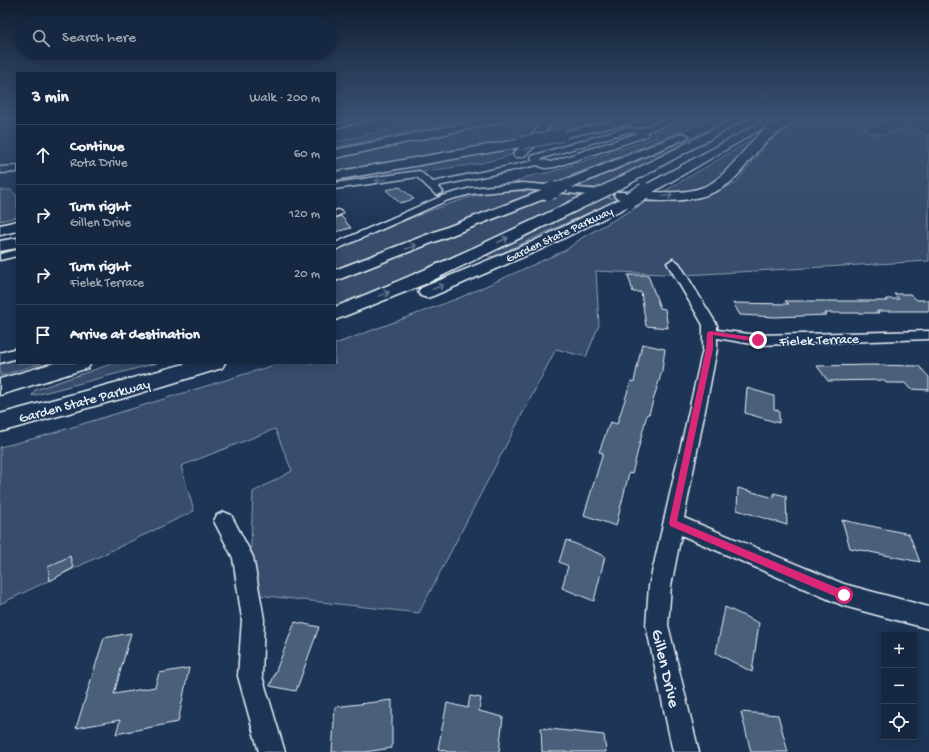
<!DOCTYPE html>
<html lang="en">
<head>
<meta charset="utf-8">
<style>
  :root { --surface:#162841; --page:#1f3048; --text:#f1f3f6; --muted:#9ea6b1; --line:#35445a }
  body { margin:0; font-family:"Gochi Hand",sans-serif; background:var(--page); color:var(--text) }
  .controls { position:absolute; right:12px; bottom:12px; display:grid; overflow:hidden; border-radius:0px; box-shadow:0 2px 10px #0003 }
  .controls button { width:36px; height:36px; display:grid; place-items:center; padding:0; border:0; border-bottom:1px solid var(--line); background:var(--surface); color:var(--text); font:20px sans-serif }
  .stop { position:absolute; width:12px; height:12px; margin:-9px; border:3px solid #db2777; border-radius:50%; background:#fff }
  .stop.end { background:#db2777; border-color:#fff; box-shadow:0 1px 4px #0008 }
  .list { margin:0; padding:0; list-style:none }
  h2 { display:flex; justify-content:space-between; align-items:center; height:52px; margin:0; padding:0 16px; font-size:17px }
  h2 small { font-size:13px; font-weight:400; color:var(--muted) }
  .list li { display:grid; grid-template-columns:26px 1fr auto; gap:12px; align-items:center; box-sizing:border-box; height:60px; padding:0 16px; border-top:1px solid var(--line) }
  .list b { display:block; font-size:15px; white-space:nowrap }
  .list p { margin:0; font-size:13px; white-space:nowrap; color:var(--muted) }
  .list em { font-size:13px; font-style:normal; color:var(--muted) }
  .icon { flex:none; width:22px; height:22px; fill:none; stroke:currentColor; stroke-width:2; stroke-linecap:round; stroke-linejoin:round }
  .map { position:relative; flex:none; width:929px; height:752px; overflow:hidden }
  .search { position:absolute; background:var(--surface); box-shadow:0 2px 10px #0003; left:16px; top:16px; width:320px; height:44px; display:flex; align-items:center; gap:10px; box-sizing:border-box; padding:0 14px; border-radius:22px; color:var(--muted); font-size:15px }
  .panel { position:absolute; background:var(--surface); box-shadow:0 2px 10px #0003; left:16px; top:72px; width:320px; height:292px; border-radius:0px }
  .map>svg:first-child { display:block }
  .green { fill:#374d6c; stroke:#909fb2 }
  .building { fill:#495e7a; stroke:#e8f1f8 }
  .lines { fill:none; stroke-linecap:round; stroke-linejoin:round }
  .minor-casing { stroke:#e8f1f8; stroke-width:3 }
  .highway-casing { stroke:#e8f1f8; stroke-width:3 }
  .minor { fill:#1d3557; fill-rule:evenodd }
  .highway { fill:#1d3557; fill-rule:evenodd }
  .highway-bridge-far1-casing { stroke:#e8f1f8; stroke-width:14; stroke-linecap:butt }
  .highway-bridge-casing { stroke:#e8f1f8; stroke-width:18; stroke-linecap:butt }
  .highway-bridge-far1 { stroke:#1d3557; stroke-width:12 }
  .highway-bridge { stroke:#1d3557; stroke-width:16 }
  .oneway { stroke:#64778f }
  .route { fill:#db2777 }
  .labels { text-anchor:middle; stroke-width:3; stroke-linejoin:round; paint-order:stroke }
  .far-street-label { font-size:12px; fill:#e8f1f8; stroke:#1d3557 }
  .street-label { font-size:14px; fill:#e8f1f8; stroke:#1d3557 }
  .near-street-label { font-size:17px; fill:#e8f1f8; stroke:#1d3557 }
</style>
</head>
<body>
<div class="map">
<svg width="929" height="752" viewBox="0 0 929 752">
  <rect width="100%" height="100%" fill="#1d3557"/>
  <filter id="ink" filterUnits="userSpaceOnUse"><feTurbulence type="fractalNoise" baseFrequency=".025" numOctaves="2"/><feDisplacementMap in="SourceGraphic" scale="8" xChannelSelector="R" yChannelSelector="G"/><feConvolveMatrix kernelMatrix="1 2 1 2 8 2 1 2 1" color-interpolation-filters="sRGB"/></filter>
  <g filter="url(#ink)">
    <!-- green -->
    <path class="green" d="M428,119H467L335,148V142L404,126H417Z
      M515,119H545L535,137L335,171V157Z
      M574,119H620L542,135C548,125 562,121 574,119Z
      M675,119H711L550,184L516,182L526,177L551,172L657,137L653,134L686,123Z
      M800,119H889L863,129L880,135L912,127L929,135V261L685,275L596,271L599,325L586,357L556,349L419,613L249,594L253,492L292,471L275,429L181,466L194,511L0,604V447L40,437L281,363H335V344L459,298L566,250L583,237L648,201L708,195L736,183L770,139Z
      M732,120L600,188L576,187Z
      M765,132L722,180L698,190L658,195Z
      M526,146C513,157 494,160 477,164L335,184V180Z
      M0,190H11L17,196V217L0,221Z
      M492,191H538L335,269V250C387,228 437,205 492,191Z
      M559,193L577,194L584,197L420,277L335,308V282Z
      M601,197L617,198L614,201L493,257L484,255Z
      M17,358V363H42L0,376V363Z
      M114,363H157L32,396L35,390Z"/>
    <!-- building -->
    <path class="building" d="M400,187L414,199L400,203L386,190Z
      M341,216L351,228L335,232V218Z
      M628,275H648L660,308L665,309L668,328L646,326L641,292H633Z
      M894,294H910L917,300H929V311H877L879,313H825L827,315L776,317L740,315L733,303L789,304L785,301H888L886,299H899Z
      M642,344L665,349L662,371L649,414H647L632,474L629,473L616,526L584,515L603,453L599,452L610,422L617,424L631,381L634,382Z
      M872,365L919,366L929,377V390L910,389L905,383H886L884,380L828,381L817,366Z
      M747,388L774,396V409L779,411V423L745,413Z
      M738,488L774,498V493L786,496L787,525L737,510Z
      M842,520L909,534L920,562L850,548Z
      M566,540L605,556L594,601L562,588L568,566L559,562Z
      M70,556L73,568L50,581L48,567Z
      M725,607L759,623L752,672L716,653Z
      M295,622L319,627L296,691L270,686Z
      M131,633L114,694L155,687L159,673L189,668L178,722L116,734L120,720L76,728L104,638Z
      M470,696L481,698L479,711L503,717L499,752H449L438,749L447,703L468,708Z
      M392,700V748L365,752H332L335,707Z
      M741,712L778,715L788,752H751Z
      M541,728L604,735L606,752H542Z"/>
    <g class="lines">
      <!-- minor casing -->
      <g class="minor-casing">
        <path id="minor" d="M359,119H373L335,128V124Z
          M669,119L673,121L672,123L646,132L648,134L647,136L555,167L545,168L537,165L438,186L443,192L438,195L435,194L417,177L335,189V183L419,171L433,182L533,161L531,158L532,156L624,128L639,129ZM627,132L638,133L551,162L540,159Z
          M17,166V172L0,173V167Z
          M523,183L600,190L605,193L600,196L523,189L471,194L448,200L335,250V243L442,196L471,188Z
          M338,210L343,213L335,217V211Z
          M17,250V256L0,260V254Z
          M673,259L679,263L717,325V330L758,335L929,331V339L758,345L717,338V349L684,518L844,584L929,607V629L844,606L681,535L671,586L668,625L699,752H673L646,625L649,586L703,349V325L667,263Z
          M17,348V358L0,363V353Z
          M224,512L231,515L253,557L264,619L262,676L285,752H259L238,676L242,619L233,558L214,521L217,515Z"/>
      </g>
      <!-- highway casing -->
      <g class="highway-casing">
        <path id="highway" d="M485,119H505L500,122L335,158V150Z
          M543,119H553L540,142L523,157H515L513,154L520,147L335,180V172L522,139L527,141L531,137Z
          M621,119H640L635,122L562,138L556,135L558,133Z
          M733,119H746L611,194L425,284L335,320V307C472,253 603,187 733,119Z
          M767,119L772,122L770,124L653,192C671,193 693,193 710,184C734,171 759,123 782,119C786,118 791,119 794,119C791,125 771,137 764,144C753,155 745,168 734,179C709,203 669,202 637,200L635,203L544,248L433,296L427,298L421,296L418,292L421,288L532,242L620,199L616,198L614,195L616,192H639L640,188Z
          M683,133L689,136L687,138L571,188H561L559,185L561,182Z
          M549,188L554,189L556,192L554,195L335,281V270Z
          M17,221V231L0,235V225Z
          M17,238V248L0,251V241Z
          M54,363H91L88,368L0,395V379Z
          M188,363H225L222,368L124,398L0,432V414Z"/>
      </g>
      <!-- minor -->
      <use href="#minor" class="minor"/>
      <!-- highway -->
      <use href="#highway" class="highway"/>
      <!-- highway-bridge-far1 casing -->
      <g class="highway-bridge-far1-casing">
        <path id="highway-bridge-far1" d="M522,143L562,135
          M550,191L566,185"/>
      </g>
      <!-- highway-bridge casing -->
      <g class="highway-bridge-casing">
        <path id="highway-bridge" d="M549,192L553,190
          M630,200L645,191"/>
      </g>
      <!-- highway-bridge-far1 -->
      <use href="#highway-bridge-far1" class="highway-bridge-far1"/>
      <!-- highway-bridge -->
      <use href="#highway-bridge" class="highway-bridge"/>
    </g>
    <!-- one-way arrows -->
    <defs><path id="oneway-shaft" d="M-6 0H5M1.5-3L5.5 0L1.5 3" fill="none" stroke-width="1.6" stroke-linecap="round" stroke-linejoin="round"/></defs>
    <g class="oneway">
      <use href="#oneway-shaft" transform="translate(381 180) rotate(172)"/>
      <use href="#oneway-shaft" transform="translate(667 196) rotate(-3)"/>
      <use href="#oneway-shaft" transform="translate(503 240) rotate(-26)"/>
      <use href="#oneway-shaft" transform="translate(411 247) rotate(-21)"/>
      <use href="#oneway-shaft" transform="translate(438 287) rotate(-21)"/>
      <use href="#oneway-shaft" transform="translate(384 294) rotate(-22)"/>
    </g>
  </g>
  <!-- sky -->
  <linearGradient id="sky" x2="0" y2="1"><stop stop-color="#101d30"/><stop offset="0.53" stop-color="#3a5174"/><stop offset="1" stop-color="#3a5174" stop-opacity="0"/></linearGradient>
  <rect width="929" height="224" fill="url(#sky)"/>
  <!-- route -->
  <path class="route" d="M710,331L758,338L761,340L758,342L713,335V349L677,521L847,592V599L844,600L670,526L669,523L706,349L707,333Z"/>
  <g class="labels">
    <!-- far-street labels -->
    <g class="far-street-label">
      <text transform="translate(559 234) rotate(-25)" y="4">Garden State Parkway</text>
    </g>
    <!-- street labels -->
    <g class="street-label">
      <text transform="translate(819 339) rotate(-2)" y="5">Fielek Terrace</text>
      <text transform="translate(84 400) rotate(-15)" y="5">Garden State Parkway</text>
    </g>
    <!-- near-street labels -->
    <g class="near-street-label">
      <text transform="translate(667 668) rotate(77)" y="6">Gillen Drive</text>
    </g>
  </g>
</svg>
<div class="controls">
<button>+</button>
<button>−</button>
<button><svg class="icon" aria-label="locate" viewBox="0 0 24 24"><circle cx="12" cy="12" r="6"/><path d="M12 2v4M12 18v4M2 12h4M18 12h4"/></svg></button>
</div>
<div class="stop" style="left:844px;top:595px"></div>
<div class="stop end" style="left:758px;top:340px"></div>
<div class="search"><svg class="icon" aria-label="search" viewBox="0 0 24 24"><circle cx="10" cy="10" r="6"/><path d="M15 15l6 6"/></svg>Search here</div>
<section class="panel">
<h2>3 min<small>Walk · 200 m</small></h2>
<ul class="list">
<li><svg class="icon" aria-label="ahead" viewBox="0 0 24 24"><path d="M12 20V5M6 11l6-6 6 6"/></svg><div><b>Continue</b><p>Rota Drive</p></div><em>60 m</em></li>
<li><svg class="icon" aria-label="right" viewBox="0 0 24 24"><path d="M7 20v-9h11M14 6l5 5-5 5"/></svg><div><b>Turn right</b><p>Gillen Drive</p></div><em>120 m</em></li>
<li><svg class="icon" aria-label="right" viewBox="0 0 24 24"><path d="M7 20v-9h11M14 6l5 5-5 5"/></svg><div><b>Turn right</b><p>Fielek Terrace</p></div><em>20 m</em></li>
<li><svg class="icon" aria-label="arrive" viewBox="0 0 24 24"><path d="M6 21V4h12l-3 4 3 4H6"/></svg><div><b>Arrive at destination</b></div></li>
</ul>
</section>
</div>
</body>
</html>
